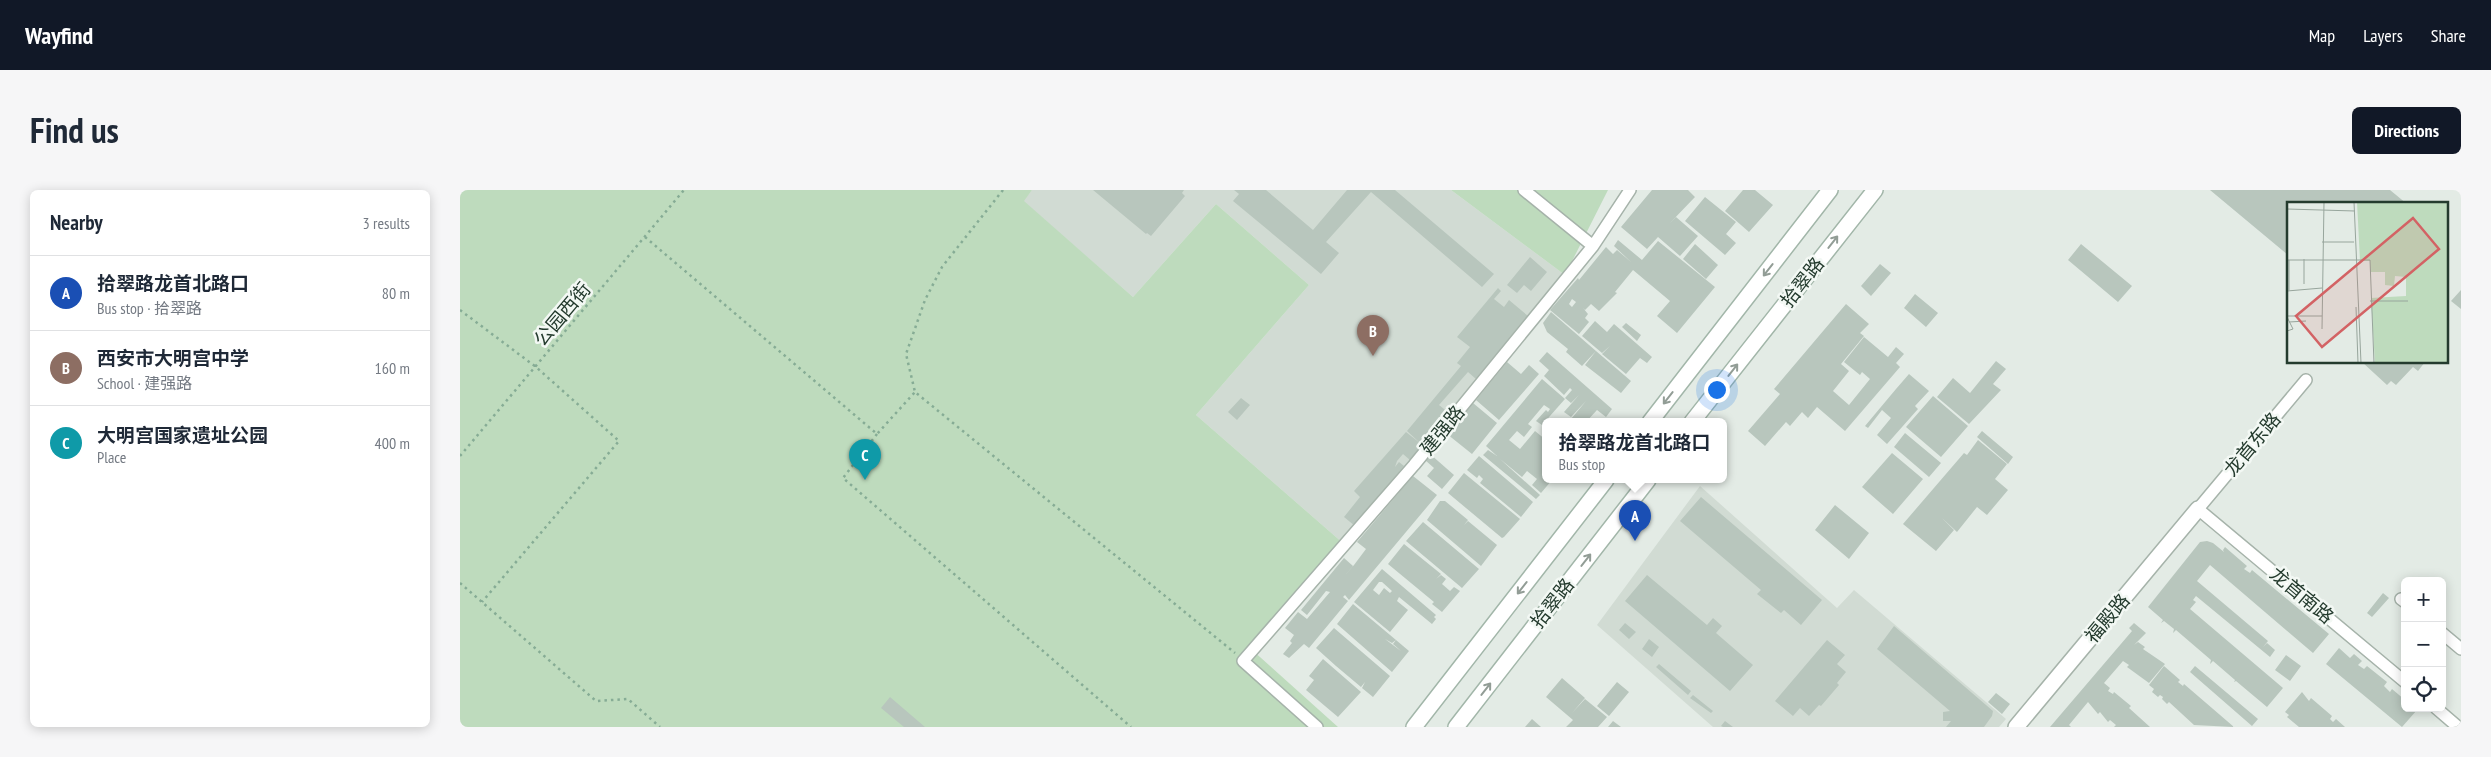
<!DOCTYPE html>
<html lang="en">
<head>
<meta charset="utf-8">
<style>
  :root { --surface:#fff; --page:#f6f6f7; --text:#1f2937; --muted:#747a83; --line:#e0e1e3; --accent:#111827 }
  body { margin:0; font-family:"PT Sans Narrow","Noto Sans SC",sans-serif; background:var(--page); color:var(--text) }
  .controls { position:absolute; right:15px; bottom:15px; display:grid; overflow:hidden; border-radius:8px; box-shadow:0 2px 12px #0003 }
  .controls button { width:45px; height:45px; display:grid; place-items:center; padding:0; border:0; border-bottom:1px solid var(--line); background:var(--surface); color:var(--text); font:25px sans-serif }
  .you { position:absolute; left:1256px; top:199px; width:18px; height:18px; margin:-12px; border:4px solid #fff; border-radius:50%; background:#1a73e8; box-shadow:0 0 0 8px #1a73e833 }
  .badge { display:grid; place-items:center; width:32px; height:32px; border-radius:50%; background:var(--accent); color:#fff; font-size:16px; font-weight:700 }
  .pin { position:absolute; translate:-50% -41px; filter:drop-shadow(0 1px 2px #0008) }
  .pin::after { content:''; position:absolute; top:26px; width:18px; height:15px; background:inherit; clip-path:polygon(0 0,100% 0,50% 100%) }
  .popup { position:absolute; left:1082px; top:228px; width:185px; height:65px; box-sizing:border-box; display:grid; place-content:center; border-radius:8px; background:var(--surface); filter:drop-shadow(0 1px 4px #0005); font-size:16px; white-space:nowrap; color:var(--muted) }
  .popup b { font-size:19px; color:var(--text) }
  .popup::after { content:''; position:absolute; left:50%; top:100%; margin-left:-10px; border:10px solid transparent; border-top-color:var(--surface) }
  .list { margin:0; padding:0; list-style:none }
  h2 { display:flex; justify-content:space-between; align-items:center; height:65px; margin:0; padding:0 20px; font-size:21px }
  h2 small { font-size:16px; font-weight:400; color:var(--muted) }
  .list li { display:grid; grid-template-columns:32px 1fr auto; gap:15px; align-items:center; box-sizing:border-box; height:75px; padding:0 20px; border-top:1px solid var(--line) }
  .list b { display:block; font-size:19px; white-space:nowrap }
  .list p { margin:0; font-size:16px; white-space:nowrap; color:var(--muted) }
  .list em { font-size:16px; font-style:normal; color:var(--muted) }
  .icon { flex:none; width:28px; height:28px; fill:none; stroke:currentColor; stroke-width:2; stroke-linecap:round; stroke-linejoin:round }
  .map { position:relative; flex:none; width:2001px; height:537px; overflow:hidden; border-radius:8px }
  header { display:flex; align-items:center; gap:30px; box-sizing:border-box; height:70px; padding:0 25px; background:var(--accent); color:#fff }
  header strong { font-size:24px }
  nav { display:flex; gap:28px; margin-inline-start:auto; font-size:18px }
  .intro { display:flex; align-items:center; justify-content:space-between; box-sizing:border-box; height:120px; padding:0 30px }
  h1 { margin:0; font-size:35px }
  .button { padding:12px 22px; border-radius:8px; background:var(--accent); color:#fff; font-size:18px; font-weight:700 }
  main { display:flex; gap:30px; padding:0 30px }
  aside { flex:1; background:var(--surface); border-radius:8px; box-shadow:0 2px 12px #0003 }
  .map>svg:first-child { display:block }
  .built { fill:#d1dbd3 }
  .green { fill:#bedbbd }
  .building { fill:#b8c6bd; fill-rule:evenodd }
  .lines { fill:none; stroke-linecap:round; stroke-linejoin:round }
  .minor-casing { stroke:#a6b3aa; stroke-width:14 }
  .tertiary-casing { stroke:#a6b3aa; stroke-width:18 }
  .secondary-casing { stroke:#a2b6a9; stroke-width:18 }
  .path { stroke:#86ac95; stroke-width:2.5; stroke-dasharray:2.5 4; stroke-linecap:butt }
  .minor { stroke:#fff; stroke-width:11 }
  .tertiary { stroke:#fff; stroke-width:15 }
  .secondary { stroke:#fff; stroke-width:15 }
  .oneway { stroke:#929d96 }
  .labels { text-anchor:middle; stroke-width:5; stroke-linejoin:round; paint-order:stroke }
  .street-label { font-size:19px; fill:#243b2e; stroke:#f3f8f4 }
  .inset-road { fill:none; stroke:#97a59c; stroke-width:1 }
  .view { fill:#d36264; fill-opacity:0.15; stroke:#d36264; stroke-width:2.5 }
  .inset-edge { fill:none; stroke:#243b2e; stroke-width:2.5 }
</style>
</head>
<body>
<header>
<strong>Wayfind</strong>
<nav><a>Map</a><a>Layers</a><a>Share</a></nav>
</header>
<div class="intro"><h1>Find us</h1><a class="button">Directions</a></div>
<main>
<aside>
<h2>Nearby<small>3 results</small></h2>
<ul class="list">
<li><span class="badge" style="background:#1a4fb4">A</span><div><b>拾翠路龙首北路口</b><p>Bus stop · 拾翠路</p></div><em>80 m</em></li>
<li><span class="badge" style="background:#8d6e63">B</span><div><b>西安市大明宫中学</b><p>School · 建强路</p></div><em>160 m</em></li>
<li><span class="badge" style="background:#0f9aa8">C</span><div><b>大明宫国家遗址公园</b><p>Place</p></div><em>400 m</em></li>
</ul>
</aside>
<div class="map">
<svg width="2001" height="537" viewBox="0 0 2001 537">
  <rect width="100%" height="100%" fill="#e3ebe5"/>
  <!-- built -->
  <path class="built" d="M572,0H991L1105,85L884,354L736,225L849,95L756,14L673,107L563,11Z
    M1240,296L1377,418L1394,400L1546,529L1539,537H1253L1137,435Z"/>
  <!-- green -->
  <path class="green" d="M0,0H572L564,11L673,107L756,14L849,95L736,225L884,354L791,459L878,537H0Z
    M991,0H1148L1105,85Z"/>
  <!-- building -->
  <path class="building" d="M633,0H724L722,3L725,6L691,46L687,43L686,44Z
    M774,0H806L853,40L887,0H935L1034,84L1022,97L911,2L866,52L879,63L861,84L773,11L779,4Z
    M1192,0H1228L1235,7L1210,33L1216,27L1238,46L1220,66L1198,47L1187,59L1161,37Z
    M1283,0H1295L1313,15L1289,42L1265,21Z
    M1750,0H1930L1947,14H1828V65Z
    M1245,7L1276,32L1266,44L1276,53L1265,65L1225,31Z
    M1158,50L1182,70L1198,51L1255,97L1217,143L1197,126L1210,111L1173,80L1155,102L1157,103L1139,121L1131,114L1125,120L1123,118L1128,124L1125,128L1129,132L1119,144L1090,120L1118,88L1119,90L1146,57L1153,64L1157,60L1171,72L1154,56ZM1112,109L1116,112L1112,117L1109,114Z
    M1235,54L1258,75L1246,89L1223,69Z
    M1621,54L1672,96L1658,112L1608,70Z
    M1070,67L1087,82L1071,101L1064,95L1057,103L1047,95Z
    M1420,74L1431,83L1411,106L1401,96Z
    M1038,98L1041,101L1034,109L1044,117L1049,110L1068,126L1016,189L1008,182L979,215L989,223L950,270L943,264L937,271L935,277L939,272L944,276L918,307L914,301L918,307L895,336L884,327L900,307L894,301L946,242L960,253L947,241L1001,176L997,173L1010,157L997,147Z
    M2001,100V119L1991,111Z
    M1455,104L1478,123L1466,137L1444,118Z
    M1386,114L1409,134L1400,143L1404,146L1381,174L1389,181L1373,201L1389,215L1410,189L1402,182L1400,185L1384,172L1404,147L1428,167L1436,157L1444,164L1436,173L1440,177L1385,241L1357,217L1348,228L1342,222L1330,236L1326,232L1305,256L1288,241L1320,204L1314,199Z
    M1091,122L1136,161L1122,176L1106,162L1108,159L1087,142L1083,133Z
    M1135,131L1147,142L1154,134L1192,167L1187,173L1180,168L1166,184L1142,164L1150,156L1142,163L1122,146Z
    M1166,133L1181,145L1177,151L1162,137Z
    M1136,161L1171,191L1161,203L1125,175Z
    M1087,162L1152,219L1146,227L1137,220L1126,232H1114L1111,229L1126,211L1111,227L1104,222L1119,205L1111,213L1105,208L1112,200L1110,198L1104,205L1084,186L1089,180L1079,171Z
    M1536,171L1546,179L1533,194L1541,200L1509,234L1477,207L1493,188L1510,203Z
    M1047,172L1061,184L1069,175L1079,184L1039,230L1016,210Z
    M1902,172H1965L1958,181L1953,177L1936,195L1931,191L1927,195Z
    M1449,184L1469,201L1455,216L1458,219L1427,254L1417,245L1431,228L1422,220L1408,238L1405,236L1436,199L1443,205L1436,199Z
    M1082,189L1105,209L1082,235L1076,231L1086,220L1088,222L1090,219L1084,215L1068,234L1072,237L1064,247L1057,241L1049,250L1060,259L1075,241L1086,250V290H1092L1081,303L1072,295L1077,289L1067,281L1062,287L1040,269L1080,305L1076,309L1023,265L1028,260L1037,266L1026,256Z
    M1473,206L1508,236L1481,267L1446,237Z
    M781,208L790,215L777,230L768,222Z
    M1013,213L1037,233L1012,264L987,244Z
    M1522,241L1553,267L1548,274L1517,247Z
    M1445,243L1481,273L1469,287L1434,257Z
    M1518,250L1547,274L1535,289L1548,300L1527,325L1517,317L1497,342L1482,328L1494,340L1476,361L1443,334L1504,263L1507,265Z
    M1432,263L1463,289L1433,324L1402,297Z
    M970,264L994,285L982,299L967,286L974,278L965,270Z
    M1019,266L1073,312L1061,327L1020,293L1023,289L1019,285L1017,288L1007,280Z
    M1004,283L1060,329L1044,347L1042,348L988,303Z
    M953,286L977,305L889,410L885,405L883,407L888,411L849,458L844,454L829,468L823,464L832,453L830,451L834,445L825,438L838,422L847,429L870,402L866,401L847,425L841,420L884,368L893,376L881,390L894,375L906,359L897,352Z
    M1241,307L1362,410L1341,435L1324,420L1321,423L1297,404L1301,400L1220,331Z
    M980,311H985L1008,330L1004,335L1008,331L1037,355L1021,376L967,330Z
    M1375,315L1409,343L1389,369L1355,340Z
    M963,332L1019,379L1002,398L946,351Z
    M1747,351L1753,353L1764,362L1763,360L1765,357L1787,376L1784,379L1790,383L1792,380L1869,444L1853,463L1750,375L1737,391L1808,451L1803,457L1807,453L1815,460L1810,467L1736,406L1733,410L1736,412L1730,419L1823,498L1807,517L1776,491L1774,492L1775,490L1753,471L1750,474L1751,470L1716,440L1713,443L1714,439L1704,431L1701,433L1703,430L1688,417L1740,352Z
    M944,354L981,384L976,389L981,385L986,389L982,394L990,401L994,397L1000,401L982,422L972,414L974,412L928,374Z
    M922,379L976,425L974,427L976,429L972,434L939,407L937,411L948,420L930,442L894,412ZM919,392H922L932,401L930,403L924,398L919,405L913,400Z
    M1187,385L1247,435L1253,428L1262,436L1256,443L1293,475L1270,501L1165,411Z
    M1923,403L1929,408L1912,427L1907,423Z
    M893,414L936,450L932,453L925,449L941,461L933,454L936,450L949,461L932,482L877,434Z
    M1165,433L1176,442L1169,449L1159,440Z
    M1674,433L1686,443L1674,455L1678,452L1685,457L1683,459L1705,474L1689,493L1667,477L1669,475L1663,471L1644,493L1650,498L1648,501L1653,504L1654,502L1671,516L1669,518L1690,537H1654L1656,535L1650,530L1648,532L1640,522L1638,524L1628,512L1609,535L1611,537H1590L1672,441L1669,438Z
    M1434,436L1533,521L1532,526L1524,537H1486L1491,531H1483V522L1490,521L1417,459Z
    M874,438L930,486L913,507L902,498L905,492L901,497L876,476L881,471L876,476L856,458Z
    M1189,449L1199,457L1192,467L1182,459Z
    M1367,450L1385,465L1377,474L1386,482L1377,493L1379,495L1361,516L1359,515L1349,526L1340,518L1333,526L1315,511Z
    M1879,458L1890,468L1894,464L1902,471L1898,475L1904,479L1907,476L1927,492L1924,496L1930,502L1932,499L1945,510V518L1957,520L1942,537L1866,474Z
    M1826,465L1841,476L1830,491L1815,480Z
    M863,469L901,502L878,527L846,500L854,490L849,486Z
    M1199,474L1231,501L1228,505L1196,477Z
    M1704,476L1720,490L1718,492L1723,496L1724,494L1774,537L1734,535L1709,512L1707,514L1702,509L1703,507L1700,505L1698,507L1692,502L1694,499L1689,495Z
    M1735,476L1798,529L1792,536L1730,482Z
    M1102,488L1125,508L1112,523L1125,509L1147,527L1138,537H1106L1113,530L1086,507Z
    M1157,492L1169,502L1149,526L1137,516Z
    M1842,502L1849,511L1851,508L1872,526L1870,529L1873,532L1876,529L1885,537H1839L1827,527L1829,525L1825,522Z
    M1536,503L1550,514L1542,524L1528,512Z
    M1233,505L1253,521L1251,523L1230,508Z
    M430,507L465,537H444L421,518Z
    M1072,529L1081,537H1065Z
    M1153,531L1161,537H1148Z
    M1265,531L1273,537H1263L1261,536Z"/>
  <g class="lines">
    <!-- minor casing -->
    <g class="minor-casing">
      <path id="minor" d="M1064,0L1133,56
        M1846,190L1738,319L1945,492
        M1941,409L1945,412
        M1982,443L2001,459
        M1976,518L1998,537
        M857,537L783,471L954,275L1133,56L1170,0"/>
    </g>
    <!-- tertiary casing -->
    <g class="tertiary-casing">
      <path id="tertiary" d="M1556,537L1738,319"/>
    </g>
    <!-- secondary casing -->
    <g class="secondary-casing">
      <path id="secondary" d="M1190,232L1370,0
        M1232,232L1415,0
        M954,537L1146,290
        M996,537L1188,290"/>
    </g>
    <!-- path -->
    <path class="path" d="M543,0L482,77L465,110L446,164L455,202L775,463
      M185,47L417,244L455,202
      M0,120L76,177L159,251L22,412
      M417,244L383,288L671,537
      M0,266L224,0
      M0,393L136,511L168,509L200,537"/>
    <!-- minor -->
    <use href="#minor" class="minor"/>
    <!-- tertiary -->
    <use href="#tertiary" class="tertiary"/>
    <!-- secondary -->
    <use href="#secondary" class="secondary"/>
  </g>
  <!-- one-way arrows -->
  <defs><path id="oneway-shaft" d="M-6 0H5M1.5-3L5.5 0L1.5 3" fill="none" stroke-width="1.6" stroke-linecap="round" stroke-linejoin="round" transform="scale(1.25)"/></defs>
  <g class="oneway">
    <use href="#oneway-shaft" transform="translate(1373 52) rotate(-52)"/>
    <use href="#oneway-shaft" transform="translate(1308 80) rotate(128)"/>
    <use href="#oneway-shaft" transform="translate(1273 180) rotate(-52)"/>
    <use href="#oneway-shaft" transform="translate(1208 208) rotate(128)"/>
    <use href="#oneway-shaft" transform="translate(1126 370) rotate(-52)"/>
    <use href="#oneway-shaft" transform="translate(1062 398) rotate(128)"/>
    <use href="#oneway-shaft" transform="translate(1026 499) rotate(-52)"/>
  </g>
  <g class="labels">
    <!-- street labels -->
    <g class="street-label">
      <text transform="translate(1342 92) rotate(-52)" y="7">拾翠路</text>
      <text transform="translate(102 124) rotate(-50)" y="7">公园西街</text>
      <text transform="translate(982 240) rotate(-51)" y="7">建强路</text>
      <text transform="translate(1792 254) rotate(-50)" y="7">龙首东路</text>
      <text transform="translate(1842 405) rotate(40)" y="7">龙首南路</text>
      <text transform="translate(1092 413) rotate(-52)" y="7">拾翠路</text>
      <text transform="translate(1647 428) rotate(-50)" y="7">福殿路</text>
    </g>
  </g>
  <!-- overview -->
  <g transform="translate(1827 12)">
    <rect width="161" height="161" fill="#e3ebe5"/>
    <path d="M70,0H161V161H88L84,96L119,94V75L108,74L107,84L98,83V70H83V59H73Z" fill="#bedbbd"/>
    <path class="inset-road" d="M67,0L74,161M0,7L68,9M35,40H67M17,57V82M0,58H83L87,161M2,88V58M0,89L35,86M83,99H121M69,105L71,161M0,114H35M0,115L6,127L0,129M2,120L19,119M35,127L37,0"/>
    <path class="view" d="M126,16L152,47L35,145L9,114Z"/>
    <rect width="161" height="161" class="inset-edge"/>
  </g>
</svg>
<div class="controls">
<button>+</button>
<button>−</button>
<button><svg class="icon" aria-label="locate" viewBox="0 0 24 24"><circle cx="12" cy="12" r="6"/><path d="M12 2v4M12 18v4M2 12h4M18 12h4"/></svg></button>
</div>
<div class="you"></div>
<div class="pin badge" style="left:1175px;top:351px;background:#1a4fb4">A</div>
<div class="popup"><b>拾翠路龙首北路口</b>Bus stop</div>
<div class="pin badge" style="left:913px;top:166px;background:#8d6e63">B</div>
<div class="pin badge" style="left:405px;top:290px;background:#0f9aa8">C</div>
</div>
</main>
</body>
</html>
